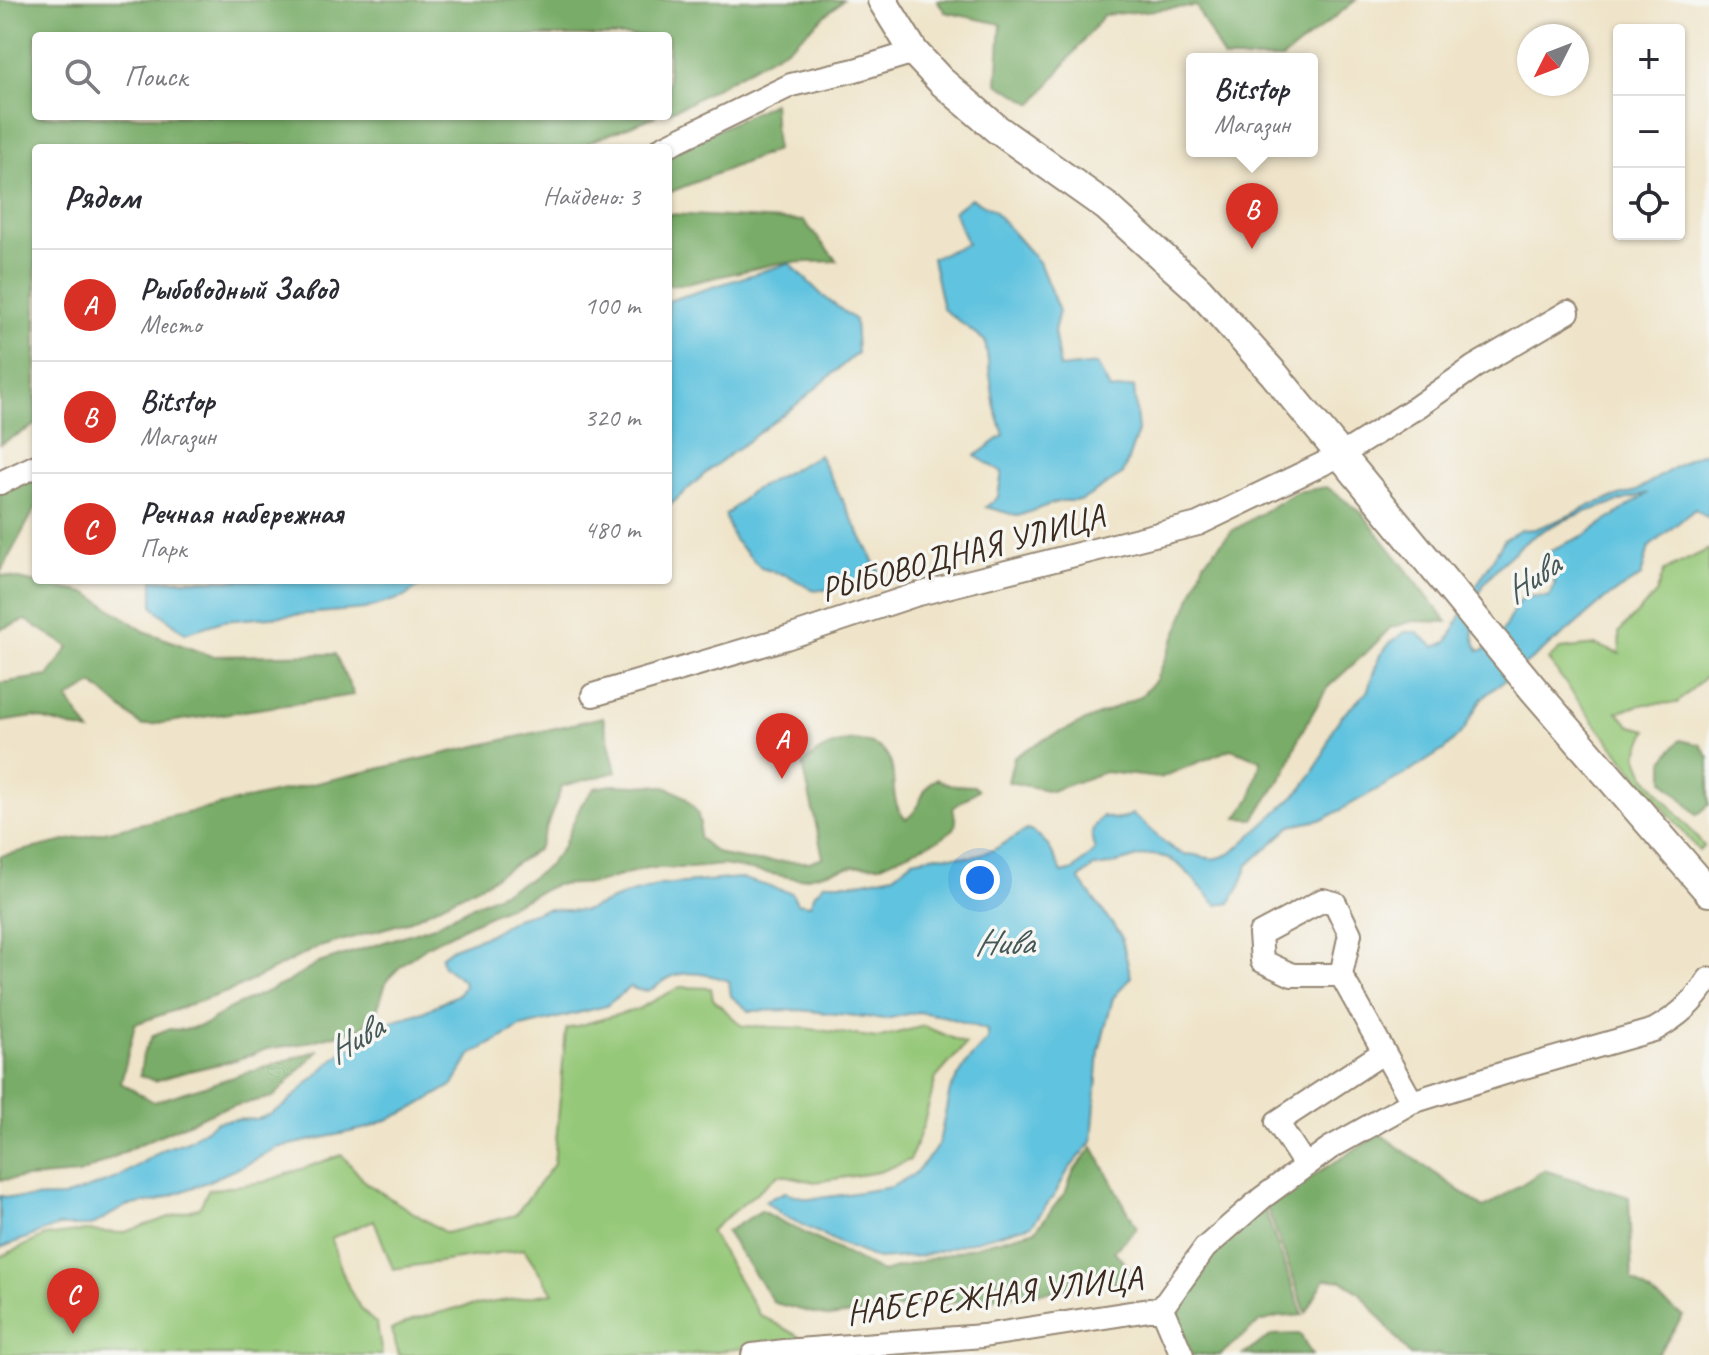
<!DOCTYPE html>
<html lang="ru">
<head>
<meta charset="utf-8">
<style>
  :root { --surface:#fff; --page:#f7f7f7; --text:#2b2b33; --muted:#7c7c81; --line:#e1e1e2; --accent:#d93025 }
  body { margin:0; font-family:Caveat,sans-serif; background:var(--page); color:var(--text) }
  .controls { position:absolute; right:24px; top:24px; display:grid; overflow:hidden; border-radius:8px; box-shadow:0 2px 6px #0004 }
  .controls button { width:72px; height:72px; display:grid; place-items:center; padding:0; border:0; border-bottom:2px solid var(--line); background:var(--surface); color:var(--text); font:40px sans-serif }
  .compass { position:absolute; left:1517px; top:24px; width:72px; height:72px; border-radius:50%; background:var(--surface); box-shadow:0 2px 6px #0004; rotate:228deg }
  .you { position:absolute; left:980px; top:880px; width:28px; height:28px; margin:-20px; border:6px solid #fff; border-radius:50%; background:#1a73e8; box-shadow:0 0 0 12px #1a73e833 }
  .badge { display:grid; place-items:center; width:52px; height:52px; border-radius:50%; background:var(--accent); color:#fff; font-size:26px; font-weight:700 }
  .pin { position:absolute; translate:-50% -66px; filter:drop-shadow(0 2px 4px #0008) }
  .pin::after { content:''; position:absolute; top:42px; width:28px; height:24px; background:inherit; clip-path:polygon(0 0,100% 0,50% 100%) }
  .popup { position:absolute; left:1186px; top:53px; width:132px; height:104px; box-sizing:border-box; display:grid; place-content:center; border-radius:8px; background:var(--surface); filter:drop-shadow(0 2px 6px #0005); font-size:26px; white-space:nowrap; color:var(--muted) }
  .popup b { font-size:30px; color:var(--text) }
  .popup::after { content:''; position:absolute; left:50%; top:100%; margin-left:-16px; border:16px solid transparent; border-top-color:var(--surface) }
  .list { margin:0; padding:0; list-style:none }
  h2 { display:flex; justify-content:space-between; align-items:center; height:104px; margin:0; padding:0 32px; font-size:34px }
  h2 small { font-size:26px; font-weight:400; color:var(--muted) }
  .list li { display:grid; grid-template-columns:52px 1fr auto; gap:24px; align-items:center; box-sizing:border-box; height:112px; padding:0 32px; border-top:2px solid var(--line) }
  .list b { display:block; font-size:30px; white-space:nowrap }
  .list p { margin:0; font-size:26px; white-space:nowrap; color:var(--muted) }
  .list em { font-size:26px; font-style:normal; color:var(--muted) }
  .icon { flex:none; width:44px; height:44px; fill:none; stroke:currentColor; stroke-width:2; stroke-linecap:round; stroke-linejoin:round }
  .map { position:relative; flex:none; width:1709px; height:1355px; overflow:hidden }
  .search { position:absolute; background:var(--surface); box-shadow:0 2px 6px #0004; left:32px; top:32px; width:640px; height:88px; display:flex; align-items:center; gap:20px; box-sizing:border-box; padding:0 28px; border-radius:8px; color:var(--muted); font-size:30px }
  .panel { position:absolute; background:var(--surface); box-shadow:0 2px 6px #0004; left:32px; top:144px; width:640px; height:440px; border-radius:8px }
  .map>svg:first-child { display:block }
  .green { fill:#95c878; stroke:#68794b; stroke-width:2 }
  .forest { fill:#78ac68; stroke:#5a6b43; stroke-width:2 }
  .water { fill:#60c3df; stroke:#4e767e; stroke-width:2; fill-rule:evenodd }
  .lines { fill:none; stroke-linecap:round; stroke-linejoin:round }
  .minor-casing { stroke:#958774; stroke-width:26 }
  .major-casing { stroke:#958774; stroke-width:32 }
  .minor { stroke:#fff; stroke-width:22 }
  .major { stroke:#fff; stroke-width:28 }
  .labels { text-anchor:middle; stroke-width:7; stroke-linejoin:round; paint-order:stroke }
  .street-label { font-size:34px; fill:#3b2a1e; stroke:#f6f6f2 }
  .water-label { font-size:36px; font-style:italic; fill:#465858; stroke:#f6f6f2 }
</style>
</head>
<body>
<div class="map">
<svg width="1709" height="1355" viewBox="0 0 1709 1355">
  <rect width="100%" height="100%" fill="#f6f6f2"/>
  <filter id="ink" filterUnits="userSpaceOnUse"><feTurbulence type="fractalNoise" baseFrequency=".0125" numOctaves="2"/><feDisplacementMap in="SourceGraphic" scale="16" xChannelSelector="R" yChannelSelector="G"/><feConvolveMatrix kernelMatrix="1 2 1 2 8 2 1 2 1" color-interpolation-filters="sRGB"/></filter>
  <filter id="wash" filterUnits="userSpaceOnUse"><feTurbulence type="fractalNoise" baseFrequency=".006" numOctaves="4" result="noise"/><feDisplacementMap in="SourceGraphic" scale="32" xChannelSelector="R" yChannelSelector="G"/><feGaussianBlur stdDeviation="1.8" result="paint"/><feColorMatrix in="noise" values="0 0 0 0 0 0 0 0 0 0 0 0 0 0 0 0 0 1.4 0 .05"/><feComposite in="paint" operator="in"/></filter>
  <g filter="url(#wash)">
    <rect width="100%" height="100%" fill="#efe4c9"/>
    <!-- green -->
    <path class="green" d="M1709,549V673L1677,703L1645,704L1617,712L1631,726L1647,730L1637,755L1646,777L1704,846L1699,851L1600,730L1548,660L1560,649L1596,645L1620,654L1619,632L1656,594L1664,571Z
      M680,987L711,988L713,999L742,1026L803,1028L877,1038L924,1026L966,1044L936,1078L923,1126L910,1160L879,1172L815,1182L779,1174L710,1231L759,1314L807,1341L684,1355H399L391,1330L412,1320L457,1308L553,1293L524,1249L393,1269L374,1220L331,1238C341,1268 350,1305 377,1324L382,1355H0V1257L45,1236L84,1231L122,1233L200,1207L208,1190L264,1182L342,1155L366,1183L446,1233L515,1215L554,1164L566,1029L638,1009Z"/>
    <!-- forest -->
    <path class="forest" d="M0,0H843L790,46L687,104L668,112V36H36V116H656L592,141L580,148H36V425L0,444Z
      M937,0H1356L1282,59H1224L1196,6L1104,15L1033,104L997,83L1001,24L945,12Z
      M773,103L776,150L668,193V154Z
      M668,214L804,221L837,261L779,263L686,284L668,285Z
      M36,472V507L0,573V490Z
      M1327,487L1362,513L1447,622L1413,621L1390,628L1371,648L1327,688L1300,735L1286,771L1254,819L1237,818L1251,798L1261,760L1231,749L1160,778L1105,772L1051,791L1008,782L1014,757L1043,740L1141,696L1156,680L1184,616L1204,562L1232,531L1296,492Z
      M0,575L89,594L144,631L211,656L335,654L354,695L142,726L93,684L68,699L90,732L34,717L0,722V683L48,676L69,647L26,620L0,629Z
      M603,717L616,772L562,786L538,849L487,882L407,922L316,948L235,989L135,1024L121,1083L154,1102L319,1050L273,1097L220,1109L138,1145L79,1174L0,1180V856Z
      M853,740C916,746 878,793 906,819C922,810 919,789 936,779L949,785L974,786L978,790L953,808L956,823L954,829L940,839L881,865L853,866L799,879L723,865L690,868H646L597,883L554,885L460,929L429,945L405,962L387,980L377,1010L362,1028L300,1044L267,1049L236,1060L185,1072L155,1081L140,1075L143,1054L153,1035L168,1029L184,1030L209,1023L228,1009L286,983L319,963L434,926L452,916L528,880L548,866L563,847L581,805L595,788L612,785L637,786L652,785L669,788L685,797L697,812L700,823L699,838L714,851L730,857L755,861L809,862L823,857L803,765C818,749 832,744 853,740Z
      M1680,740L1701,745L1709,758V805L1697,815L1664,780V760Z
      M1380,1134L1484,1208L1544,1170L1629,1197L1632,1280L1683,1316L1657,1355H1441L1439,1353L1434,1355H1410L1360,1293L1342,1281L1325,1279L1306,1313L1266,1205Z
      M1093,1147L1137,1228L1114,1251L1141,1281L828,1317L774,1303L726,1232L761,1211L882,1272L1036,1230L1066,1191L1073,1172Z
      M1263,1206L1303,1315L1278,1317L1260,1322L1220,1355H1188L1171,1311L1228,1232Z
      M1300,1334L1312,1355H1243L1272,1335Z"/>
    <!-- water -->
    <path class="water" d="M971,198L993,210L1039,262L1059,311L1054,331L1060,368L1097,364L1110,390L1134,387L1138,431L1123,474L1081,501H1060L1018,516L986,507L998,497L1002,472L975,456L1004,435L995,408L985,341L943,309L932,258L967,244L954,211Z
      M789,263L823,296L855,320L857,353L796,405L709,470L668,507V301Z
      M1709,451V519L1695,509L1649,547L1641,576L1605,599L1568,631L1482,698L1464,730L1445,749L1414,769L1324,819L1291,826L1248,865L1240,886L1230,903L1217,905C1195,884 1177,848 1142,856C1126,860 1110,867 1093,867L1079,879L1121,936L1131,977L1113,998L1099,1051L1092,1142L1069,1169L1055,1194L1032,1225L921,1256L878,1259L839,1243L784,1216L765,1201L785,1192L809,1199L835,1196L891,1187L914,1174L932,1154L939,1143L950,1090L967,1062L987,1040V1030L943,1016L918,1012L885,1019L799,1010L749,1011L731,996L729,981C712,975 689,969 671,977C654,985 653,997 630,987L606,1006L521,1027L471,1055L453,1085L412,1109L368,1128L276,1148L247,1164L204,1183L157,1201L126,1206L91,1226H58L0,1248V1196L16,1198L64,1197L117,1178L164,1149L188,1141L217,1122L229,1120L258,1119L269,1115L284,1106L337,1056L381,1027L395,1020L423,1012L459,994L464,986L463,980L443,966L441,957L453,948L488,935L516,918L547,909L584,911L628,894L661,885L740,878L792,893L797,903L810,905L815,893L825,883H854L894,875L913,860L937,855L971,857L993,850L1027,830C1046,835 1055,857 1062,873L1074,870L1095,850C1089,833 1091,828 1103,816C1114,820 1122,821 1132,814C1150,825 1162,846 1183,854C1186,855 1192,854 1195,855C1212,860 1216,860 1232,853L1303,788L1322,757L1333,728L1342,716L1367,692L1380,655L1390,643L1405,632H1416L1435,647L1447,642L1477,585L1505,539L1521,530L1535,529L1569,516L1593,504L1636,491L1690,458ZM1648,493L1585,535L1553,549L1546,555L1547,563L1555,583L1549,597L1524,596C1507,612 1504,646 1479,651C1473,639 1473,635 1473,621C1474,591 1490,573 1512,554C1521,545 1531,537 1542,531C1572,514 1615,503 1648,493Z
      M819,455L880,573L836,590H812L789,576L761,568L734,540L725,516L750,492Z
      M153,580H428L404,597L365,609L223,621L185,633L153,607Z"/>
  </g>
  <g filter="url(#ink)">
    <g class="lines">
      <!-- minor casing -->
      <g class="minor-casing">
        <path id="minor" d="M662,148L791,85L855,70L914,52
          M0,483L36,466
          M593,695L786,638L915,595L1198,524L1341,455L1417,407L1474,367L1568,312
          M1341,975L1350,934L1335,903L1323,900L1260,934L1262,961L1292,975H1341L1412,1102
          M1305,1165L1277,1122L1384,1052
          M1162,1308L1182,1355
          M753,1355L784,1351L983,1336L1162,1308L1205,1248L1262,1198L1330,1148L1412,1102L1514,1070L1654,1030C1680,1015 1692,1004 1709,979"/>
      </g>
      <!-- major casing -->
      <g class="major-casing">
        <path id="major" d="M882,0L914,52L941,81L997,129L1107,207L1199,290L1274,374L1535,691L1709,892"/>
      </g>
      <!-- minor -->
      <use href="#minor" class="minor"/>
      <!-- major -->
      <use href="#major" class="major"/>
    </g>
  </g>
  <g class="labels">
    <!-- street labels -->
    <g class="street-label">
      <text transform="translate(962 552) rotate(-15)" y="12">РЫБОВОДНАЯ УЛИЦА</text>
      <text transform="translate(994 1294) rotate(-7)" y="12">НАБЕРЕЖНАЯ УЛИЦА</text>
    </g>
    <!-- water labels -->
    <g class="water-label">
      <text transform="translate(1531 577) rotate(-34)" y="13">Нива</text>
      <text x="1004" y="954">Нива</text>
      <text transform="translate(354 1038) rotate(-31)" y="13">Нива</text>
    </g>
  </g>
</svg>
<div class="controls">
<button>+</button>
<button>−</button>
<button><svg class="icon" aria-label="locate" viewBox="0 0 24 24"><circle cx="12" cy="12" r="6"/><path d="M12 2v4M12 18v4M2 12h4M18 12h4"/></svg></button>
</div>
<svg class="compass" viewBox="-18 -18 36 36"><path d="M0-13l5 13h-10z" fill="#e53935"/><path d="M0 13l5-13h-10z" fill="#7c7c81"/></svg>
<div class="you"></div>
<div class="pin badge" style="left:782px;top:779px">A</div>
<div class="pin badge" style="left:1252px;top:249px">B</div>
<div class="popup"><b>Bitstop</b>Магазин</div>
<div class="pin badge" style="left:73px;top:1334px">C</div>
<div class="search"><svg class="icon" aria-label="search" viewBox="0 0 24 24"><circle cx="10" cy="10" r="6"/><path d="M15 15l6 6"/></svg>Поиск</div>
<section class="panel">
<h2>Рядом<small>Найдено: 3</small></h2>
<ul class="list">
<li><span class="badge">A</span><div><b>Рыбоводный Завод</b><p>Место</p></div><em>100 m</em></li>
<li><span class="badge">B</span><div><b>Bitstop</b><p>Магазин</p></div><em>320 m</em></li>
<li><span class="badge">C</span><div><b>Речная набережная</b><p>Парк</p></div><em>480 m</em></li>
</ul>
</section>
</div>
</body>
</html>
